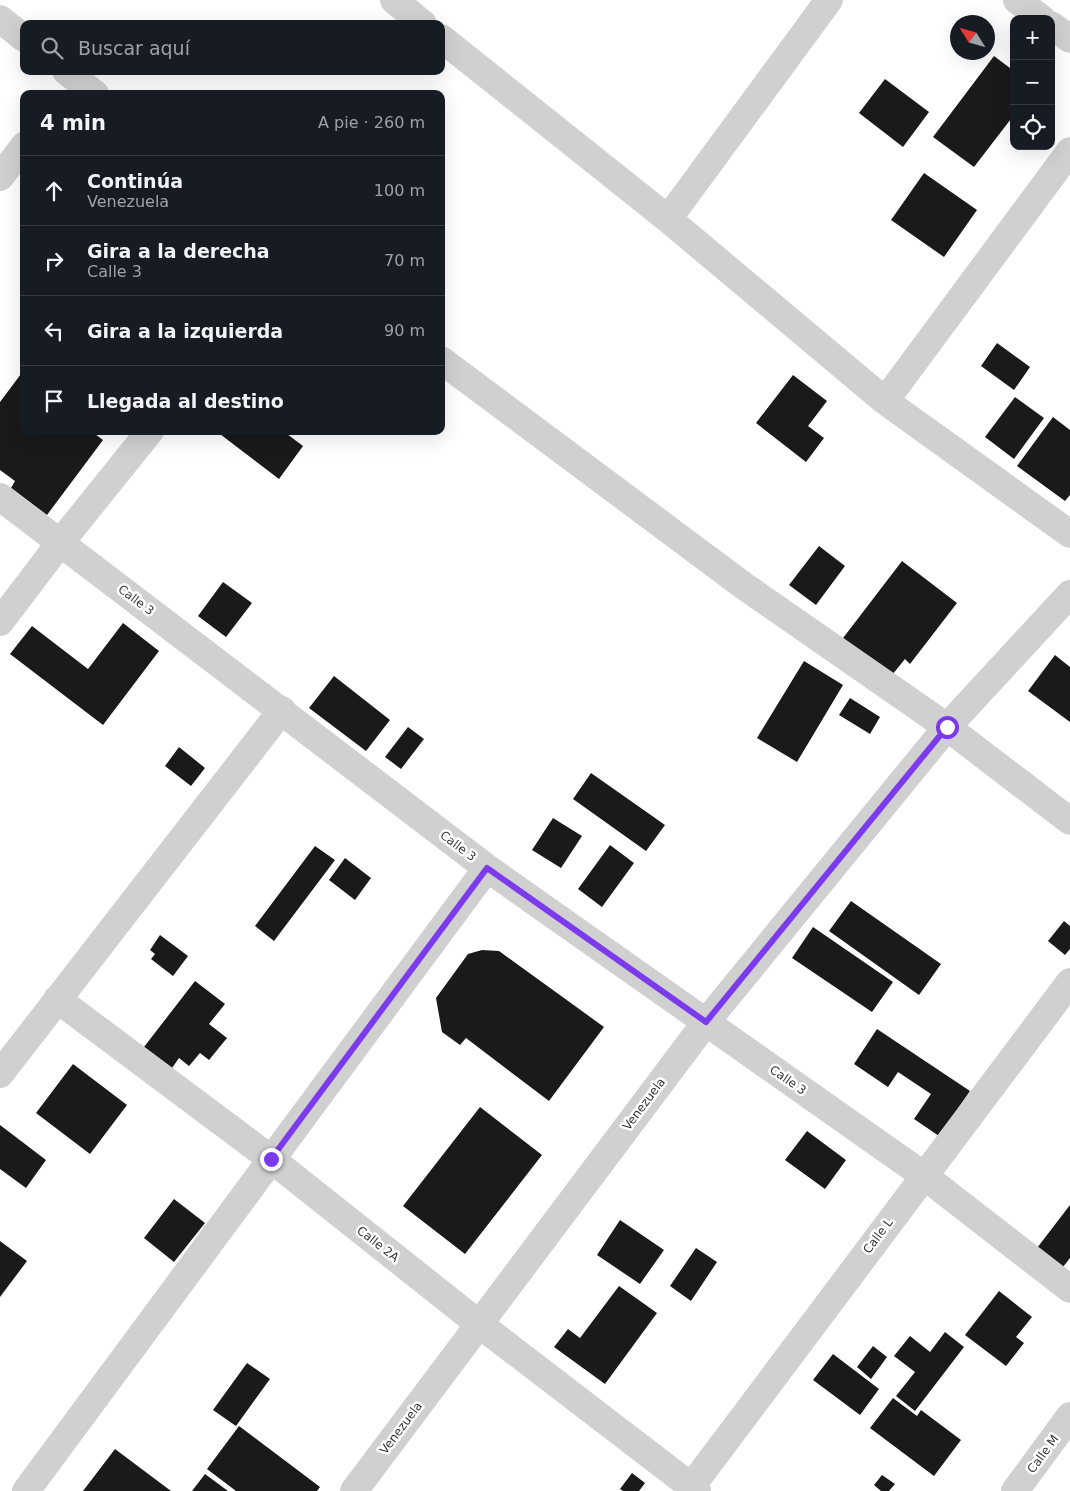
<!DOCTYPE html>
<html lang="es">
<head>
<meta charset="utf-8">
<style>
  :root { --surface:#171b24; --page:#20242c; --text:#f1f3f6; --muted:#9ea1a6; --line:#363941 }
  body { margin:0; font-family:"DejaVu Sans",sans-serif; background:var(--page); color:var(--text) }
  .controls { position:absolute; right:15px; top:15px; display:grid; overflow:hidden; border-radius:10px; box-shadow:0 5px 20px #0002 }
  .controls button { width:45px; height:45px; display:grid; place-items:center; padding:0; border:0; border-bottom:1px solid var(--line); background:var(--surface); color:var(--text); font:25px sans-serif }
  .compass { position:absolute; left:950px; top:15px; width:45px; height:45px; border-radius:50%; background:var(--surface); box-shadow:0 5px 20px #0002; rotate:307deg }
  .stop { position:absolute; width:15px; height:15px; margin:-11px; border:4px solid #7c3aed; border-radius:50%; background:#fff }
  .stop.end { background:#7c3aed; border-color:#fff; box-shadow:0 1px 5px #0008 }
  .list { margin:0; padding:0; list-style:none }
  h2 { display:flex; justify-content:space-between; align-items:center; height:65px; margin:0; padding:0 20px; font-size:21px }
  h2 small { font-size:16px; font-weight:400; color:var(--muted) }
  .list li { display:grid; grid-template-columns:32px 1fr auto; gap:15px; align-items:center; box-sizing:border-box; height:70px; padding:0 20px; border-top:1px solid var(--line) }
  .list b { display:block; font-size:19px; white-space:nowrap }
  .list p { margin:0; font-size:16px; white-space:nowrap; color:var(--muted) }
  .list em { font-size:16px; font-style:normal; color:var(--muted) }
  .icon { flex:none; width:28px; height:28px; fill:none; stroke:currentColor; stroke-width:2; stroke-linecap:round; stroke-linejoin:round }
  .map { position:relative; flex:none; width:1070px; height:1491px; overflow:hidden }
  .search { position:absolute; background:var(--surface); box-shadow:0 5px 20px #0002; left:20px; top:20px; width:425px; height:55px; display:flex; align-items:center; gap:12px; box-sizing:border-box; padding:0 18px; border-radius:10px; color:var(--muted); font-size:19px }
  .panel { position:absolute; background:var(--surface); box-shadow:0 5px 20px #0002; left:20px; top:90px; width:425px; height:345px; border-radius:10px }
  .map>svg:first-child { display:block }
  .building { fill:#1a1a1a }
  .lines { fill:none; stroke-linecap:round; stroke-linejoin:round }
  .minor { stroke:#d0d0d0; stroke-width:28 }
  .route { stroke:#7c3aed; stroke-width:6 }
  .labels { text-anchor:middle; stroke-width:5; stroke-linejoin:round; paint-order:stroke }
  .street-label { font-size:12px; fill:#333; stroke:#fff }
</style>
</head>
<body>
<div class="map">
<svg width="1070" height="1491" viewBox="0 0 1070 1491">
  <rect width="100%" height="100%" fill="#fff"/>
  <!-- building -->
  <path class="building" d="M994,56L1014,71V115L974,167L933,137Z
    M885,79L929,112L903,147L859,113Z
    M924,173L977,210L944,257L891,220Z
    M997,343L1030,367L1014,390L981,366Z
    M24,370V431H91L103,440L47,515L11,488L15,481L0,470V402Z
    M793,375L827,401L808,426L824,438L806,462L756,423Z
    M1015,397L1044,418L1014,459L985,437Z
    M1053,417L1070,430V495L1065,501L1017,466Z
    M216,431H283L303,446L279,479Z
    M819,546L845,566L816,605L789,585Z
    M902,561L957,603L910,664L905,659L892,675L840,642Z
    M223,582L252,603L226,637L198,616Z
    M123,623L159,651L103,725L10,654L32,626L88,669Z
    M1055,655L1070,667V722L1028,691Z
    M804,661L843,685L797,762L757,738Z
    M334,676L390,720L366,751L309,708Z
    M850,698L880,717L870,734L839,715Z
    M408,727L424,739L401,769L385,757Z
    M179,747L205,768L191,786L165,766Z
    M591,773L665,825L646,851L573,799Z
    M553,818L582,836L561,868L532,850Z
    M610,845L634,863L602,907L578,889Z
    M315,846L335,860L274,941L255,926Z
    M345,858L371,878L355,900L329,880Z
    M851,901L941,964L919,995L829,931Z
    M1064,921L1070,926V949L1065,955L1048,941Z
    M813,927L893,982L872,1012L792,958Z
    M160,935L188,956L173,976L151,959L155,954L150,950Z
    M482,950L499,951L604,1027L549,1101L466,1038L460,1045L442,1032L436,998L468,954Z
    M195,981L225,1004L209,1024L227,1038L209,1060L200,1053L189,1066L179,1058L172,1068L144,1047Z
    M877,1029L970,1091L939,1136L914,1119L931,1094L898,1072L888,1087L854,1064Z
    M73,1064L127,1105L90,1154L36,1113Z
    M480,1107L542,1155L465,1254L403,1206Z
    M0,1125L46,1160L26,1188L0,1169Z
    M807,1131L846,1160L825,1189L785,1160Z
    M174,1199L205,1223L174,1262L144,1238Z
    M1070,1205V1258L1063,1267L1037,1248Z
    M620,1220L664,1250L640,1284L597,1255Z
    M0,1241L27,1261L0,1297Z
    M696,1248L717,1262L691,1301L670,1286Z
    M619,1286L657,1313L605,1384L554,1347L568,1329L580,1338Z
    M999,1291L1032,1317L1016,1337L1024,1343L1006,1366L965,1335Z
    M945,1332L964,1347L915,1411L896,1396L915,1372L894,1356L910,1336L930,1352Z
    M873,1346L887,1357L871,1379L857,1367Z
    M833,1354L879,1389L860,1415L813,1380Z
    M247,1363L270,1379L236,1426L213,1410Z
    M893,1398L917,1416L921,1410L961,1440L934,1476L870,1428Z
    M239,1426L320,1487L317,1491H236L207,1469Z
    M115,1449L171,1491H83Z
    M632,1473L645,1483L639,1491H623L620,1489Z
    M205,1474L228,1491H192Z
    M882,1475L895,1484L889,1491H881L874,1485Z"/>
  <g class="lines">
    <!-- minor -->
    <path class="minor" d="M394,0L423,24
      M1017,0L1042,19
      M0,19L24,38
      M1051,25L1070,39
      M441,38L668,219L885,401L1070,534
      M66,71L95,94
      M0,177L24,146
      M668,219L829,0
      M441,360L744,586L947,727L1070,821
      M885,401L1070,151
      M0,497L487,868L923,1175L1070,1289
      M0,622L60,543L150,431
      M57,999L271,1159L479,1324L697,1491
      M0,1074L282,710
      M26,1491L487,868
      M354,1491L706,1022L947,727L1070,594
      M688,1491L1070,982
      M1015,1491L1070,1416"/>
  </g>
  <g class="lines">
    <!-- route -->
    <path class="route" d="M271,1159L487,868L706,1022L947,727"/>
  </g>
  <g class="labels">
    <!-- street labels -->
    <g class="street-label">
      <text transform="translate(136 600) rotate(37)" y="4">Calle 3</text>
      <text transform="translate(458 846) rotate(37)" y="4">Calle 3</text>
      <text transform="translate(788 1080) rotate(35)" y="4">Calle 3</text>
      <text transform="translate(644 1104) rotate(-53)" y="4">Venezuela</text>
      <text transform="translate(878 1236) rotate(-53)" y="4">Calle L</text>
      <text transform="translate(378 1244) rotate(38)" y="4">Calle 2A</text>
      <text transform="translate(401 1428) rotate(-53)" y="4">Venezuela</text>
      <text transform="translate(1043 1454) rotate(-54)" y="4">Calle M</text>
    </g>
  </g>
</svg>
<div class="controls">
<button>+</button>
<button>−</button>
<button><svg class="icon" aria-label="locate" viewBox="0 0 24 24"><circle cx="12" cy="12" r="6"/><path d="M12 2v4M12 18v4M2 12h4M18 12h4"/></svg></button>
</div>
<svg class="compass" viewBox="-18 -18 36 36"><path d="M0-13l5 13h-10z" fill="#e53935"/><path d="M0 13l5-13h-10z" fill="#9ea1a6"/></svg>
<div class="stop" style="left:947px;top:727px"></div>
<div class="stop end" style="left:271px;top:1159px"></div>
<div class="search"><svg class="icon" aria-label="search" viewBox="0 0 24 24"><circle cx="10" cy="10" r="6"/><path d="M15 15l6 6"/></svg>Buscar aquí</div>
<section class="panel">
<h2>4 min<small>A pie · 260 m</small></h2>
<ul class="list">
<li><svg class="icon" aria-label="ahead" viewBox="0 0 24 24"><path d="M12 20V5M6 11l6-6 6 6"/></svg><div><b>Continúa</b><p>Venezuela</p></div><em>100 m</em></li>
<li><svg class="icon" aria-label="right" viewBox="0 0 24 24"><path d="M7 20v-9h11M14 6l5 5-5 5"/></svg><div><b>Gira a la derecha</b><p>Calle 3</p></div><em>70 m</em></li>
<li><svg class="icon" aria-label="left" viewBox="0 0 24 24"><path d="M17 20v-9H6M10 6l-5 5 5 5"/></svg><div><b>Gira a la izquierda</b></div><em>90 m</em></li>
<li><svg class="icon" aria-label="arrive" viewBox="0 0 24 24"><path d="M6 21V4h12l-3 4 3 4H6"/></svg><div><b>Llegada al destino</b></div></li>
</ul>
</section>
</div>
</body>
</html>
